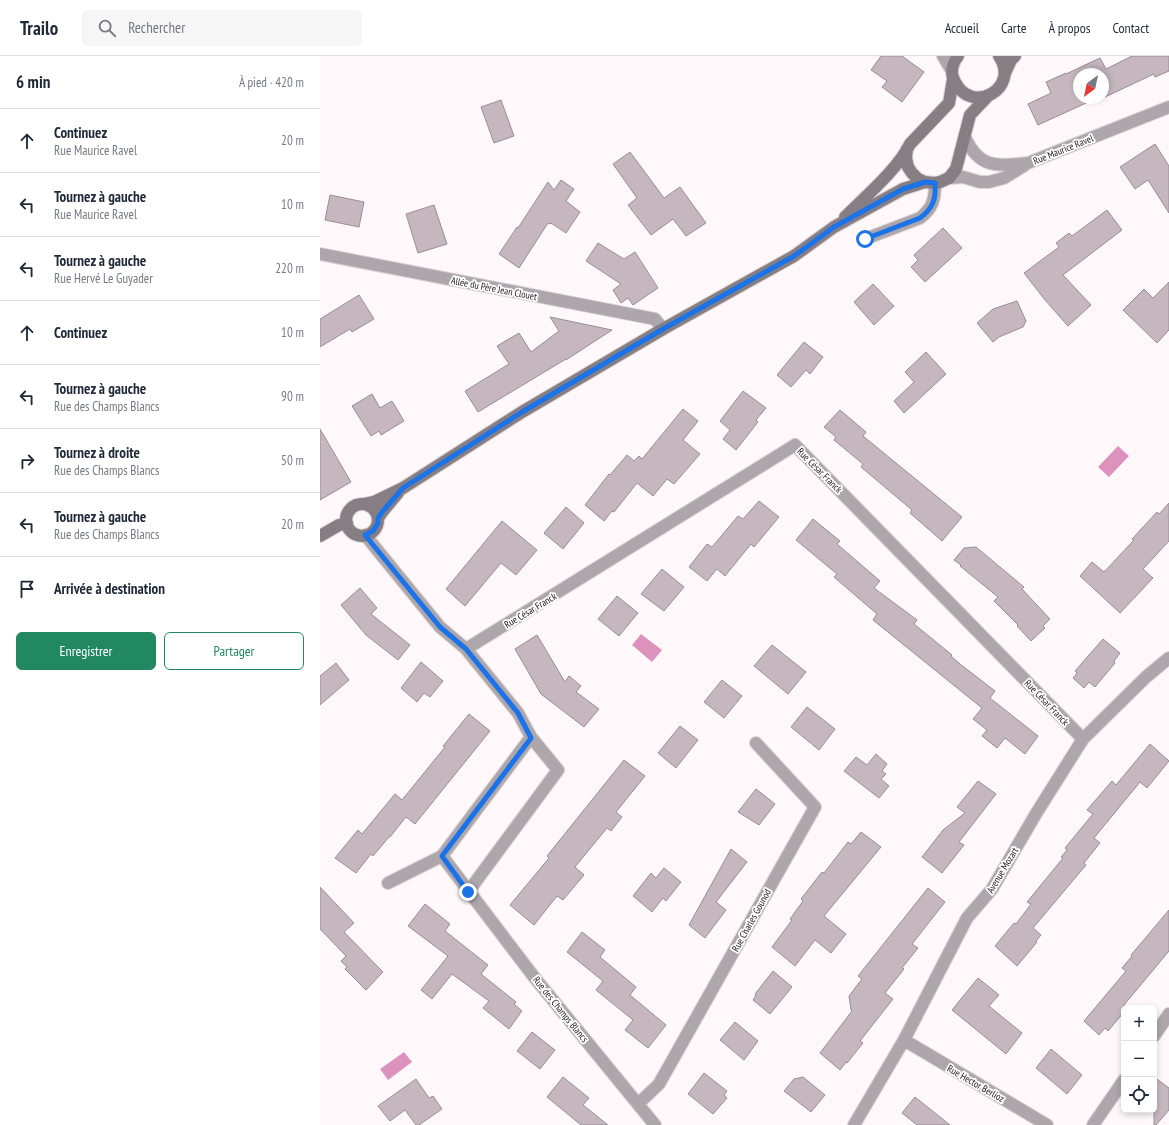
<!DOCTYPE html>
<html lang="fr">
<head>
<meta charset="utf-8">
<style>
  :root { --surface:#fff; --page:#f6f6f7; --text:#1f2937; --muted:#747a83; --line:#e0e1e3; --accent:#228862 }
  body { margin:0; font-family:"PT Sans Narrow",sans-serif; background:var(--page); color:var(--text) }
  .controls { position:absolute; right:12px; bottom:12px; display:grid; overflow:hidden; border-radius:6px; box-shadow:0 2px 6px #0003 }
  .controls button { width:36px; height:36px; display:grid; place-items:center; padding:0; border:0; border-bottom:1px solid var(--line); background:var(--surface); color:var(--text); font:20px sans-serif }
  .compass { position:absolute; left:753px; top:12px; width:36px; height:36px; border-radius:50%; background:var(--surface); box-shadow:0 2px 6px #0003; rotate:213deg }
  .stop { position:absolute; width:12px; height:12px; margin:-9px; border:3px solid #1a73e8; border-radius:50%; background:#fff }
  .stop.end { background:#1a73e8; border-color:#fff; box-shadow:0 1px 4px #0008 }
  .list { margin:0; padding:0; list-style:none }
  h2 { display:flex; justify-content:space-between; align-items:center; height:52px; margin:0; padding:0 16px; font-size:17px }
  h2 small { font-size:13px; font-weight:400; color:var(--muted) }
  .list li { display:grid; grid-template-columns:26px 1fr auto; gap:12px; align-items:center; box-sizing:border-box; height:64px; padding:0 16px; border-top:1px solid var(--line) }
  .list b { display:block; font-size:15px; white-space:nowrap }
  .list p { margin:0; font-size:13px; white-space:nowrap; color:var(--muted) }
  .list em { font-size:13px; font-style:normal; color:var(--muted) }
  .actions { display:flex; gap:8px; padding:12px 16px }
  .actions a { flex:1; padding:9px 0; border:1px solid var(--accent); border-radius:6px; text-align:center; font-size:14px; color:var(--accent) }
  .actions .main { background:var(--accent); color:#fff }
  .icon { flex:none; width:22px; height:22px; fill:none; stroke:currentColor; stroke-width:2; stroke-linecap:round; stroke-linejoin:round }
  .map { position:relative; flex:none; width:849px; height:1069px; overflow:hidden }
  header { display:flex; align-items:center; gap:24px; box-sizing:border-box; height:56px; padding:0 20px; background:var(--surface); border-bottom:1px solid var(--line) }
  header strong { font-size:19px }
  nav { display:flex; gap:22px; margin-inline-start:auto; font-size:14px }
  .search { width:280px; height:36px; background:var(--page); display:flex; align-items:center; gap:10px; box-sizing:border-box; padding:0 14px; border-radius:6px; color:var(--muted); font-size:15px }
  main { display:flex }
  aside { flex:1; background:var(--surface) }
  .map>svg:first-child { display:block }
  .water { fill:#dd92be }
  .building { fill:#c6b7bf; stroke:#9b8d95 }
  .lines { fill:none; stroke-linecap:round; stroke-linejoin:round }
  .street-casing { stroke:#dad4d7; stroke-width:14 }
  .secondary-casing { stroke:#dad4d7; stroke-width:14 }
  .street { stroke:#ada6aa; stroke-width:12 }
  .secondary { stroke:#877e83; stroke-width:12 }
  .route { stroke:#1a73e8; stroke-width:5 }
  .labels { text-anchor:middle; stroke-width:3.5; stroke-linejoin:round; paint-order:stroke }
  .street-label { font-size:10px; fill:#1e191c; stroke:#fff }
</style>
</head>
<body>
<header>
<strong>Trailo</strong>
<div class="search"><svg class="icon" aria-label="search" viewBox="0 0 24 24"><circle cx="10" cy="10" r="6"/><path d="M15 15l6 6"/></svg>Rechercher</div>
<nav><a>Accueil</a><a>Carte</a><a>À propos</a><a>Contact</a></nav>
</header>
<main>
<aside>
<h2>6 min<small>À pied · 420 m</small></h2>
<ul class="list">
<li><svg class="icon" aria-label="ahead" viewBox="0 0 24 24"><path d="M12 20V5M6 11l6-6 6 6"/></svg><div><b>Continuez</b><p>Rue Maurice Ravel</p></div><em>20 m</em></li>
<li><svg class="icon" aria-label="left" viewBox="0 0 24 24"><path d="M17 20v-9H6M10 6l-5 5 5 5"/></svg><div><b>Tournez à gauche</b><p>Rue Maurice Ravel</p></div><em>10 m</em></li>
<li><svg class="icon" aria-label="left" viewBox="0 0 24 24"><path d="M17 20v-9H6M10 6l-5 5 5 5"/></svg><div><b>Tournez à gauche</b><p>Rue Hervé Le Guyader</p></div><em>220 m</em></li>
<li><svg class="icon" aria-label="ahead" viewBox="0 0 24 24"><path d="M12 20V5M6 11l6-6 6 6"/></svg><div><b>Continuez</b></div><em>10 m</em></li>
<li><svg class="icon" aria-label="left" viewBox="0 0 24 24"><path d="M17 20v-9H6M10 6l-5 5 5 5"/></svg><div><b>Tournez à gauche</b><p>Rue des Champs Blancs</p></div><em>90 m</em></li>
<li><svg class="icon" aria-label="right" viewBox="0 0 24 24"><path d="M7 20v-9h11M14 6l5 5-5 5"/></svg><div><b>Tournez à droite</b><p>Rue des Champs Blancs</p></div><em>50 m</em></li>
<li><svg class="icon" aria-label="left" viewBox="0 0 24 24"><path d="M17 20v-9H6M10 6l-5 5 5 5"/></svg><div><b>Tournez à gauche</b><p>Rue des Champs Blancs</p></div><em>20 m</em></li>
<li><svg class="icon" aria-label="arrive" viewBox="0 0 24 24"><path d="M6 21V4h12l-3 4 3 4H6"/></svg><div><b>Arrivée à destination</b></div></li>
</ul>
<div class="actions"><a class="main">Enregistrer</a><a>Partager</a></div>
</aside>
<div class="map">
<svg width="849" height="1069" viewBox="0 0 849 1069">
  <rect width="100%" height="100%" fill="#fef8fb"/>
  <!-- water -->
  <path class="water" d="M798,390L809,400L789,421L778,411Z
    M321,578L342,594L332,606L312,589Z
    M84,996L92,1006L68,1024L60,1013Z"/>
  <!-- building -->
  <path class="building" d="M561,0H582L604,16L582,46L562,31L567,25L551,14Z
    M812,0H849V15L835,21L834,18L785,41L783,39V18H759V42H777L718,69L708,48L731,37L726,26L746,17V18L780,2L786,13Z
    M181,44L194,80L174,87L161,51Z
    M835,88L849,110V157L828,124L815,133L800,111Z
    M310,96L344,142L360,131L386,167L366,180L353,163L331,179L308,149L317,142L293,108Z
    M241,124L254,133L246,145L260,156L246,177L231,167L230,168L228,167L199,212L179,198L197,171L198,172L228,126L234,134Z
    M10,139L44,146L39,171L5,164Z
    M114,149L127,188L98,197L86,158Z
    M787,154L802,174L743,219L771,249L748,270L725,244L704,217L739,191L736,187L749,177L752,180Z
    M623,172L642,192L605,226L591,211L598,204L594,199Z
    M278,187L304,203L315,196L338,232L313,249L308,242L301,247L293,234L301,228L266,205Z
    M849,226V274L837,287L803,254L824,233L833,242Z
    M553,228L574,250L554,269L534,246Z
    M39,239L54,263L32,276L30,273L0,291V263Z
    M697,245L706,265L703,271L679,281L673,286L657,267L673,253Z
    M230,261L292,274L246,304V303L158,356L145,335L189,308L177,290L199,277L211,296L239,275Z
    M484,286L503,301L490,318L486,314L471,331L457,319Z
    M606,296L626,318L584,357L574,345L594,326L585,316Z
    M423,335L446,352L436,364L438,366L416,394L403,383L410,374L400,365Z
    M52,338L60,352L72,345L84,365L61,379L59,375L51,380L32,350Z
    M363,353L378,365L363,384L380,398L354,428L347,423L333,440L317,427L294,456L292,455L284,465L265,449L289,418L290,419L307,399L314,405L319,400L322,403Z
    M520,354L546,376L543,380L642,461L622,485L590,457L592,454L541,411L543,408L514,384L516,381L504,371Z
    M0,373L31,426L0,444Z
    M439,445L459,461L434,491L431,488L405,520L397,513L387,525L369,511L387,488L392,491L418,460L423,463Z
    M849,447V485L823,513L833,522L800,557L760,520L772,506L784,516L814,484L812,483L837,456L839,458Z
    M246,451L264,467L243,493L224,477Z
    M493,463L520,485L517,488L560,525L554,532L597,564L594,568L632,599L631,600L640,608L675,635L670,642L718,680L705,698L685,682L677,692L662,680L667,674L653,663L662,652L553,564L557,558L514,521L517,518L476,484Z
    M182,465L217,494L196,519L181,507L145,550L126,533Z
    M656,491L704,531L702,533L730,563L723,570L725,572L711,585L697,570L698,569L674,545L678,541L640,510L641,509L634,504L644,492Z
    M342,513L364,531L344,555L321,538Z
    M40,532L57,552L51,558L90,589L78,604L46,579L21,549Z
    M297,540L318,557L299,580L278,563Z
    M217,579L245,626L249,620L261,630L256,636L279,653L264,671L221,638L195,593Z
    M783,583L800,597L794,605L795,607L775,631L769,626L764,632L753,622L757,617L755,615Z
    M452,589L486,616L468,638L434,610Z
    M101,606L123,625L110,641L104,637L97,646L81,632Z
    M16,607L29,624L0,649V620Z
    M402,624L422,640L404,662L384,646Z
    M487,651L515,673L499,694L471,671Z
    M149,658L170,675L95,768L86,761L70,781H69L53,800L51,798L36,817L15,802L38,774L42,778L75,738L82,744L125,691L123,690Z
    M360,670L378,684L356,712L338,697Z
    M830,688L849,705L827,732L820,726L774,782L780,787L764,807L766,809L713,872L721,879L716,885L717,886L697,910L675,890L694,867L696,868L711,848L707,846L743,802L741,801L747,794L745,792L773,758L767,754L792,725L796,729Z
    M556,698L567,708L562,715L566,718L561,723L569,730L559,742L524,715L536,701L547,709Z
    M304,704L325,720L296,756L302,761L291,775L287,772L255,811L264,819L243,844L237,840L214,869L190,849L229,802L227,800Z
    M658,725L676,738L639,786L644,789L622,817L602,801L623,774L645,757L637,751Z
    M436,733L455,748L439,769L418,756Z
    M541,776L561,791L504,860L526,878L511,897L495,884L475,910L452,891L472,864L470,863L483,845L481,843L502,816L504,817L528,786L531,788Z
    M411,793L427,806L396,846L406,854L385,882L369,869Z
    M344,812L361,826L346,845L343,842L332,856L313,840L331,817L336,822Z
    M0,831L34,867L24,876L63,916L46,934L25,913L27,911L21,905L26,900L0,873Z
    M608,832L625,846L592,888L598,892L582,912L584,913L565,937L573,943L540,985L543,987L527,1007L526,1006L520,1014L500,997L532,955L531,954L529,940L542,923L538,920Z
    M105,848L130,868L125,875L168,909L161,918L196,946L194,948L202,955L189,973L163,952L169,945L132,918L112,943L101,934L128,900L88,870Z
    M849,854V895L804,949L807,952H804V956L788,975L785,972L779,979L764,965L806,915L802,912L812,900L811,899Z
    M262,876L285,894L280,901L316,931L310,939L346,969L328,992L305,974L313,964L276,934L283,925L247,896Z
    M453,915L472,931L450,958L433,944L436,939L435,938Z
    M658,922L679,939L669,950L702,977L686,998L632,954Z
    M415,966L438,985L424,1004L400,984Z
    M212,976L235,994L220,1013L197,995Z
    M731,993L762,1019L747,1038L716,1012Z
    M384,1017L407,1035L404,1039L407,1042L393,1058L368,1038Z
    M243,1021L269,1042L263,1049L288,1069H261L227,1041Z
    M483,1021L505,1039L491,1056L464,1035L474,1023Z
    M834,1021L849,1032V1054L836,1069H834Z
    M96,1023L109,1042L113,1040L122,1053L99,1069H96L85,1054L70,1065L58,1050Z
    M595,1041L630,1069H597L582,1057Z"/>
  <g class="lines">
    <!-- street casing -->
    <g class="street-casing">
      <path id="street" d="M623,0L632,15
        M645,81C659,113 677,110 708,107L849,51
        M629,122L643,121L660,126H669L684,122L705,109
        M545,183L600,162C613,152 615,143 615,127
        M0,198L335,263L343,273
        M45,479L120,571L146,593L198,657L211,681L238,714L148,836
        M146,593L475,389L763,683
        M211,681L122,800L214,921L335,1069
        M68,827L122,800
        M834,980L849,958
        M584,984L727,1069
        M318,1048L339,1028L495,751L436,687
        M534,1069L584,984L647,862L672,833L717,756L763,683L826,621L849,602
        M773,1069L804,1024"/>
    </g>
    <!-- secondary casing -->
    <g class="secondary-casing">
      <path id="secondary" d="M638,0C632,8 630,18 635,26C652,60 701,32 679,0
        M685,17L691,4L695,0
        M587,93L586,102L588,111L592,117L598,123L605,126L615,127L620,126L629,122L636,113L650,59L667,41
        M525,161C545,141 578,113 590,88L629,47L633,23
        M44,448L54,446L83,432L202,356L343,273L474,200L514,171L583,133L605,126
        M26 464a16 16 0 1 1 32 0a16 16 0 1 1-32 0Z
        M58,462L63,455L78,437
        M0,480L19,469L27,467"/>
    </g>
    <!-- street -->
    <use href="#street" class="street"/>
    <!-- secondary -->
    <use href="#secondary" class="secondary"/>
  </g>
  <g class="lines">
    <!-- route -->
    <path class="route" d="M148,836L122,800L211,682L198,657L146,593L120,571L45,479L53,475L58,467V462L63,455L83,432L202,356L343,273L474,200L514,171L583,133L605,126L615,127C616,144 613,152 600,162L545,183"/>
  </g>
  <g class="labels">
    <!-- street labels -->
    <g class="street-label">
      <text transform="translate(743 93) rotate(-22)" y="4">Rue Maurice Ravel</text>
      <text transform="translate(174 232) rotate(11)" y="4">Allée du Père Jean Clouet</text>
      <text transform="translate(500 414) rotate(45)" y="4">Rue César Franck</text>
      <text transform="translate(210 554) rotate(-31)" y="4">Rue César Franck</text>
      <text transform="translate(727 646) rotate(46)" y="4">Rue César Franck</text>
      <text transform="translate(682 814) rotate(-59)" y="4">Avenue Mozart</text>
      <text transform="translate(431 864) rotate(-61)" y="4">Rue Charles Gounod</text>
      <text transform="translate(241 953) rotate(51)" y="4">Rue des Champs Blancs</text>
      <text transform="translate(656 1027) rotate(30)" y="4">Rue Hector Berlioz</text>
    </g>
  </g>
</svg>
<div class="controls">
<button>+</button>
<button>−</button>
<button><svg class="icon" aria-label="locate" viewBox="0 0 24 24"><circle cx="12" cy="12" r="6"/><path d="M12 2v4M12 18v4M2 12h4M18 12h4"/></svg></button>
</div>
<svg class="compass" viewBox="-18 -18 36 36"><path d="M0-13l5 13h-10z" fill="#e53935"/><path d="M0 13l5-13h-10z" fill="#747a83"/></svg>
<div class="stop" style="left:545px;top:183px"></div>
<div class="stop end" style="left:148px;top:836px"></div>
</div>
</main>
</body>
</html>
